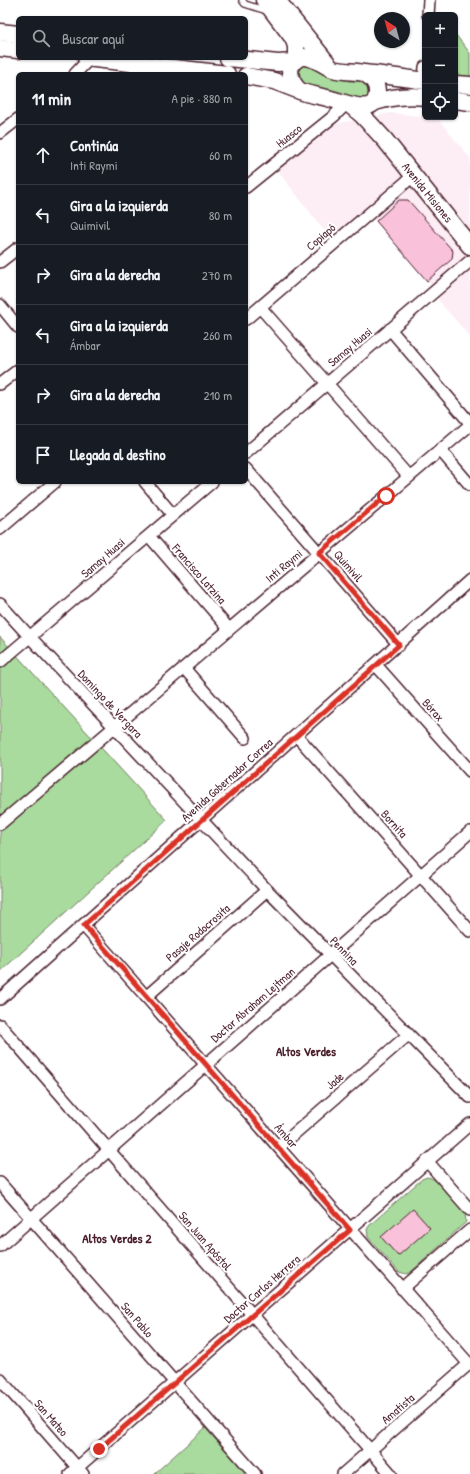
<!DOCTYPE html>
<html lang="es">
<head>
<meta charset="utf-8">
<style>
  :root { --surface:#171b24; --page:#20242c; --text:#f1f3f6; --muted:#9ea1a6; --line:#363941 }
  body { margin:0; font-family:"Patrick Hand",sans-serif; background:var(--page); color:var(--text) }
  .controls { position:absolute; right:12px; top:12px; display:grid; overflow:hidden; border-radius:6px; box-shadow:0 1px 3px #0004 }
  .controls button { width:36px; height:36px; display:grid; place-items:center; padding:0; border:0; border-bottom:1px solid var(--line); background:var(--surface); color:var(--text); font:20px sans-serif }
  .compass { position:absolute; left:374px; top:12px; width:36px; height:36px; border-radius:50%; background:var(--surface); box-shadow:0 1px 3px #0004; rotate:324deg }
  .stop { position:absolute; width:12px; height:12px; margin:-9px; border:3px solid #d93025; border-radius:50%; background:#fff }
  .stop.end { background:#d93025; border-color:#fff; box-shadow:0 1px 4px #0008 }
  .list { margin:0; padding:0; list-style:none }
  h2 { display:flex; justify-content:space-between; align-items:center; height:52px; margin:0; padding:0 16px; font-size:17px }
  h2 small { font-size:13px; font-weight:400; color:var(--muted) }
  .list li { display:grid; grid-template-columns:26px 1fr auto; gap:12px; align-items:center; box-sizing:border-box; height:60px; padding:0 16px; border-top:1px solid var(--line) }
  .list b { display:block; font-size:15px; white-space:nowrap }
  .list p { margin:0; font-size:13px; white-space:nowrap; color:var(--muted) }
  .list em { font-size:13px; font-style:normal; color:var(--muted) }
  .icon { flex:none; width:22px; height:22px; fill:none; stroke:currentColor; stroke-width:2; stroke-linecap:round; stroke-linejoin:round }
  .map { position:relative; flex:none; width:470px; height:1474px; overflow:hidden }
  .search { position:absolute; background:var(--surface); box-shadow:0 1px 3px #0004; left:16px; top:16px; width:232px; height:44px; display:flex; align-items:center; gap:10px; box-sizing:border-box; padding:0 14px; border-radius:6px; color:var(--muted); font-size:15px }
  .panel { position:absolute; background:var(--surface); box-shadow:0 1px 3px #0004; left:16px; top:72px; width:232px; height:412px; border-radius:6px }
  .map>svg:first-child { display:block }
  .built { fill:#fdedf4 }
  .green { fill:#a8db9d; stroke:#797d64 }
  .building { fill:#f9c2da; stroke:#4a1f2b }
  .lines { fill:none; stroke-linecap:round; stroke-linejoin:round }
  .lane-casing { stroke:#4a1f2b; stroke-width:8 }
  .street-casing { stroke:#4a1f2b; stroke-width:14 }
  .secondary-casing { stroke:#4a1f2b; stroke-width:19 }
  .lane { stroke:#fff; stroke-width:5.5 }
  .street { stroke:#fff; stroke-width:11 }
  .secondary { stroke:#fff; stroke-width:16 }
  .route { stroke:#d93025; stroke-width:5 }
  .labels { text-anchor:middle; stroke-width:4; stroke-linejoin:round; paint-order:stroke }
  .street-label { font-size:12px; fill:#4a1f2b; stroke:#fff }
  .neighbourhood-label { font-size:13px; font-weight:bold; fill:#4a1f2b; stroke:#fff }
</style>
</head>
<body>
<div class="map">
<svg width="470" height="1474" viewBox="0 0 470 1474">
  <rect width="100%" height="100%" fill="#fff"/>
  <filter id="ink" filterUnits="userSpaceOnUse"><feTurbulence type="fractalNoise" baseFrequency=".025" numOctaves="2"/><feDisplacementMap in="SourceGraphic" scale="8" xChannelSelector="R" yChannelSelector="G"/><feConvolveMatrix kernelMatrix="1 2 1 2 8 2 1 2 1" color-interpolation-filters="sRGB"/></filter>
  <g filter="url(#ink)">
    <!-- built -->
    <path class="built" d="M390,113L437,118L470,158V337L440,302L430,284L372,218L331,239L277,170L335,124Z"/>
    <!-- green -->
    <path class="green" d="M455,34L470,53V77L455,76Z
      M303,63L347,79L348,81H363L372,90L365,103L305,85L301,83L297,71L298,68Z
      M0,637L167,820L0,972Z
      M427,1177L431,1178L436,1181L465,1214L466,1222L411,1272L407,1274L399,1272L368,1237L367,1229L370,1225L422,1179Z
      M205,1428L247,1474H154Z"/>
    <!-- building -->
    <path class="building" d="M399,200H408L453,251L452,259L427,281L376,221Z
      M413,1209L430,1228L398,1256L381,1237Z"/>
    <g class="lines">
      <!-- lane casing -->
      <g class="lane-casing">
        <path id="lane" d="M242,0L245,4L267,11"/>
      </g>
      <!-- street casing -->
      <g class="street-casing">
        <path id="street" d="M428,15L429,0
          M75,74L90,58
          M424,80L425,67
          M0,133L18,119
          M246,187L334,116L346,104
          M0,262L18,248
          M0,305L18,327
          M260,307L409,477
          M246,319L413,176
          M390,329L470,423
          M0,384L18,370
          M440,450L470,485
          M246,453L470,261
          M246,469L399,645
          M145,482L173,515
          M0,529L55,482
          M149,536L229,629
          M0,604L30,637L267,890L470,1097
          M0,662L212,482
          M376,665L470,771
          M184,668L245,738
          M297,736L470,931
          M0,824L470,425
          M83,925L469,1364
          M147,996L267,890
          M0,999L470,580
          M0,1025L391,1474
          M279,1147L408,1035
          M427,1161L470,1210
          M0,1183L255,1474
          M0,1246L470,832
          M402,1289L470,1230
          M0,1379L83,1474
          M70,1474L470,1124
          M343,1474L470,1363"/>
      </g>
      <!-- secondary casing -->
      <g class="secondary-casing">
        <g id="secondary">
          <path d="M264,0L293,38L296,46V60"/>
          <path d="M277,0L328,64"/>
          <path d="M0,32L18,34"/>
          <path d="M0,48L18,50"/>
          <path d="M86,58L227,74"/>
          <path d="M228,58L278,63L294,62"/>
          <path d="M364,73C372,78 377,83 377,92C377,118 344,102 331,99C321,96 310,95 300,91C289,82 284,60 302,57C315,56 323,66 333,69C343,72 354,71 364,73C384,75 405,78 425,81"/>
          <path d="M246,76L274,81L300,91"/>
          <path d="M455,84L470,85"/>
          <path d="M455,100L470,102"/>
          <path d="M375,102C392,97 407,95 425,97"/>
          <path id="s1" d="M350,105L362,115L385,140L470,246"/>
        </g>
      </g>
      <!-- lane -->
      <use href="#lane" class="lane"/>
      <!-- street -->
      <use href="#street" class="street"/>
      <!-- secondary -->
      <use href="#secondary" class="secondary"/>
    </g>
  </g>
  <g class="lines" filter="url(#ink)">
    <!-- route -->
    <path class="route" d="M99,1449L350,1230L176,1030L84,925L399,645L319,553L386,496"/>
  </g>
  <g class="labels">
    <!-- street labels -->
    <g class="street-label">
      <text transform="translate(289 136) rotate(-39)" y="4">Huasco</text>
      <text dy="4" stroke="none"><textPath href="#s1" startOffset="117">Avenida Misiones</textPath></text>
      <text transform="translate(321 237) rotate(-41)" y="4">Copiapó</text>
      <text transform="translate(350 347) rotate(-40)" y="4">Samay Huasi</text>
      <text transform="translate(103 558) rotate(-41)" y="4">Samay Huasi</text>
      <text transform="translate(284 566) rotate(-40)" y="4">Inti Raymi</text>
      <text transform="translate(348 566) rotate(49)" y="4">Quimivil</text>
      <text transform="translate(199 574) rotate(49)" y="4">Francisco Latzina</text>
      <text transform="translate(110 704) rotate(47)" y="4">Domingo de Vergara</text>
      <text transform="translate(433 710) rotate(48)" y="4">Bórax</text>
      <text transform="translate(227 780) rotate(-42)" y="4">Avenida Gobernador Correa</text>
      <text transform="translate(394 824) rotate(48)" y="4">Bornita</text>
      <text transform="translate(198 933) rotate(-41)" y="4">Pasaje Rodocrosita</text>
      <text transform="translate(344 951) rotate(46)" y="4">Pennina</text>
      <text transform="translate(253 1005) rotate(-41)" y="4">Doctor Abraham Lejtman</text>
      <text transform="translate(335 1081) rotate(-41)" y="4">Jade</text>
      <text transform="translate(286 1136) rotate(49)" y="4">Ámbar</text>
      <text transform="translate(205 1241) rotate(49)" y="4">San Juan Apóstol</text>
      <text transform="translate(262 1289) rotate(-41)" y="4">Doctor Carlos Herrera</text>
      <text transform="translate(137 1320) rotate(49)" y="4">San Pablo</text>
      <text transform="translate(398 1409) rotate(-41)" y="4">Amatista</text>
      <text transform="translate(51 1418) rotate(49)" y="4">San Mateo</text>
    </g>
    <!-- neighbourhood labels -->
    <g class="neighbourhood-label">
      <text x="306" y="1056">Altos Verdes</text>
      <text x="117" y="1243">Altos Verdes 2</text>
    </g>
  </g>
</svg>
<div class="controls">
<button>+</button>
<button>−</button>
<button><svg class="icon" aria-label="locate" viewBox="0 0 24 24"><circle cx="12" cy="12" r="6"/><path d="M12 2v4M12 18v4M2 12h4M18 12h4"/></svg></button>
</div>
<svg class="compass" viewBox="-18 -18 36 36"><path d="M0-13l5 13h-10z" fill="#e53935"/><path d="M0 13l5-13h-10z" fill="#9ea1a6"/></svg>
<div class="stop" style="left:386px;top:496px"></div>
<div class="stop end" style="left:99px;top:1449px"></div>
<div class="search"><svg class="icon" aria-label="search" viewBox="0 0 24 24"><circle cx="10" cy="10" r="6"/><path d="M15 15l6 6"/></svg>Buscar aquí</div>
<section class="panel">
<h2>11 min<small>A pie · 880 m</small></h2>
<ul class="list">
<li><svg class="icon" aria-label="ahead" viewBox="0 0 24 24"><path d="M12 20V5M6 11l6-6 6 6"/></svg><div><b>Continúa</b><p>Inti Raymi</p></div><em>60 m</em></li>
<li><svg class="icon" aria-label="left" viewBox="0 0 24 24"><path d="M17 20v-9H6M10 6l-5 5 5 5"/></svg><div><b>Gira a la izquierda</b><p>Quimivil</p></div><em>80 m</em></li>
<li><svg class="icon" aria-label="right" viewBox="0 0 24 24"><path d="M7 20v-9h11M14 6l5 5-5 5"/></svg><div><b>Gira a la derecha</b></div><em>270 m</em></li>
<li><svg class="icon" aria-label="left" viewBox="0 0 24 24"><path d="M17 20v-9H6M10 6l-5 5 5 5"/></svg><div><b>Gira a la izquierda</b><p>Ámbar</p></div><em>260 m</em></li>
<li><svg class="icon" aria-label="right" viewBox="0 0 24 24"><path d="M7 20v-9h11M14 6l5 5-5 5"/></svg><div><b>Gira a la derecha</b></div><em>210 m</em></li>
<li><svg class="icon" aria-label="arrive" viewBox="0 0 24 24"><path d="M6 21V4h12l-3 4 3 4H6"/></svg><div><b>Llegada al destino</b></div></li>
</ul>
</section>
</div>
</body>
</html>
